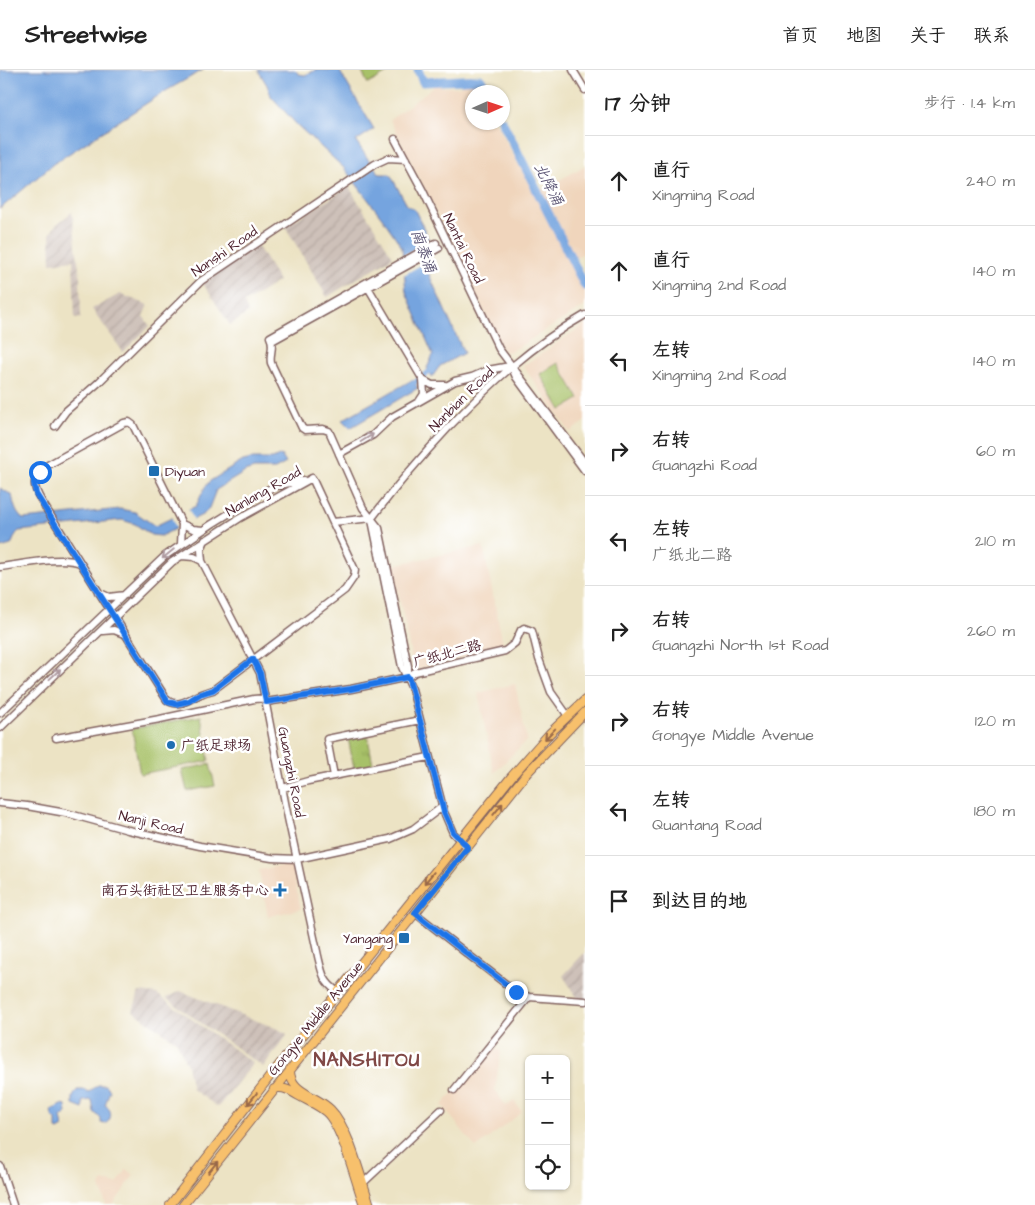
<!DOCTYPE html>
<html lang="zh">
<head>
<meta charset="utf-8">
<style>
  :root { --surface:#fff; --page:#f2f2f2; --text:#222; --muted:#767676; --line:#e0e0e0 }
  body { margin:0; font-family:"Architects Daughter","LXGW WenKai TC",sans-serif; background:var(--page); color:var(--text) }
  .controls { position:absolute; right:15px; bottom:15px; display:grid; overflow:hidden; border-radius:8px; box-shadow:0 1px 4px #0004 }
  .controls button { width:45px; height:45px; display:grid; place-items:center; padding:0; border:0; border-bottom:1px solid var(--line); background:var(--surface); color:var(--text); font:25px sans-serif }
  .compass { position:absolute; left:465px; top:15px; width:45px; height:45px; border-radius:50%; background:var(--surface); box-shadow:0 1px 4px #0004; rotate:87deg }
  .stop { position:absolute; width:15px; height:15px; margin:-11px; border:4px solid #1a73e8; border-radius:50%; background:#fff }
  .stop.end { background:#1a73e8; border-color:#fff; box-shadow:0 1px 5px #0008 }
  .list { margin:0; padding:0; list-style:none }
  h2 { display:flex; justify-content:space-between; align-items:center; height:65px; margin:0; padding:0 20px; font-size:21px }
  h2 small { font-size:16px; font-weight:400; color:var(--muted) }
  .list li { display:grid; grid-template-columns:32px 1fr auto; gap:15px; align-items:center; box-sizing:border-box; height:90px; padding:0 20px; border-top:1px solid var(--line) }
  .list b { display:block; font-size:19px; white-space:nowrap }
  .list p { margin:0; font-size:16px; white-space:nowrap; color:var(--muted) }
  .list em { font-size:16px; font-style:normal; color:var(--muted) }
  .icon { flex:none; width:28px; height:28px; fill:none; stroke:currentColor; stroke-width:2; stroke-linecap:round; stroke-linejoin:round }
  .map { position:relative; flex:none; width:585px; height:1135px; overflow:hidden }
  header { display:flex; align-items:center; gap:30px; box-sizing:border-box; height:70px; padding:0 25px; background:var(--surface); border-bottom:1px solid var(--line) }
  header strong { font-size:24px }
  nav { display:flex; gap:28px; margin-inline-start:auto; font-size:18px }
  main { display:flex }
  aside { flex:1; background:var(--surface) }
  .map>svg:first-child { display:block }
  .built { fill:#f0d5bc }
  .industrial { fill:url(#industrial-furrows) }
  .grass { fill:url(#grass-tufts); stroke:#787049 }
  .pitch { fill:#a7c167; stroke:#787049 }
  .water { fill:#75a4df; stroke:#606285 }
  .pier { fill:#ece3c4 }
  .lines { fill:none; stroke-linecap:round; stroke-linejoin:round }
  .canal { stroke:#75a4df; stroke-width:5 }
  .river { stroke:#75a4df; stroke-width:9 }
  .minor-casing { stroke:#836461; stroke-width:9 }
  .major-casing { stroke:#836461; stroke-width:10 }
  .minor { stroke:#fff; stroke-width:6 }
  .major { stroke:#f7c06c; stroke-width:8 }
  .oneway { stroke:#ae9aa0 }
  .oneway2 { stroke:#986748 }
  .route { stroke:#1a73e8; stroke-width:6 }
  .poi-dot { fill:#1f6fb2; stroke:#fff; stroke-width:2 }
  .labels { text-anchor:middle; stroke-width:5; stroke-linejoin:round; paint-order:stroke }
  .street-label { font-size:14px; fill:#4a1f2b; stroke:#fff }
  .poi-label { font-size:14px; fill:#4a1f2b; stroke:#fff; text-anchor:start }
  .water-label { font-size:15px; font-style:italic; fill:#5b5473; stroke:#fff }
  .district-label { font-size:19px; font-weight:bold; letter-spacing:1px; fill:#804846; stroke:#fff }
</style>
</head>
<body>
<header>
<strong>Streetwise</strong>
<nav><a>首页</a><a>地图</a><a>关于</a><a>联系</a></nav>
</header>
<main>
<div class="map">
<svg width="585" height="1135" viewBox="0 0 585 1135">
  <defs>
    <pattern id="industrial-furrows" width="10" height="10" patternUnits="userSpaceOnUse" patternTransform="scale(1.25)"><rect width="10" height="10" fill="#cec1b9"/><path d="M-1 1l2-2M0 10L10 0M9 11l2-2" fill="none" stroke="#b2a59f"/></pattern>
    <pattern id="grass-tufts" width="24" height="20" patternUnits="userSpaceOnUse" patternTransform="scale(1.25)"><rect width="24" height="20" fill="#a7c167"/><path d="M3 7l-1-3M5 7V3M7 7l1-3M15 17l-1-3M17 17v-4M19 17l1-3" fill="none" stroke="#91a55a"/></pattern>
  </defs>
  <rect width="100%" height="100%" fill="#fff"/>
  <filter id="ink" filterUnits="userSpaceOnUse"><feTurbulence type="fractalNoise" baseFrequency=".02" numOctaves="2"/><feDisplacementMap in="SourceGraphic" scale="10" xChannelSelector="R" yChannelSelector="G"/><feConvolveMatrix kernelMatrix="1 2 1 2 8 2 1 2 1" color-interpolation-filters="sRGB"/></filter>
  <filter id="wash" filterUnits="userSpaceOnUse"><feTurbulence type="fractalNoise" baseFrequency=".0096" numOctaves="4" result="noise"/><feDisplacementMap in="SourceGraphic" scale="20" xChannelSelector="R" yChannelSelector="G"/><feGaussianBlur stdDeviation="1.12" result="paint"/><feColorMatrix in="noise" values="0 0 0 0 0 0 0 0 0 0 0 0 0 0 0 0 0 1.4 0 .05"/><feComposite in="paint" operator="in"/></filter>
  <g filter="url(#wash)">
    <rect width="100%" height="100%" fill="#ece3c4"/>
    <!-- built -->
    <path class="built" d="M468,12L476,14L481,22H472V52L496,53L534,124L585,96V182L570,191L585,222V236L512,281L506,282L502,279L450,169L390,50L433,17L436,15L445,17H458Z
      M585,254V351L570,362L523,296Z
      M483,476L504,579L448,591L414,600L393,495Z
      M515,614L527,670L494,703L478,623Z
      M291,794L301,839L268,846L259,800Z
      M493,978L501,981L495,1020L506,1036L514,1031L522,1042L476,1078L442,1035Z
      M127,1099L134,1105L113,1135H106L100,1116L103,1111L117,1114Z"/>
    <!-- industrial -->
    <path class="industrial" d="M349,117L393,187L327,227L285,156Z
      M72,142L80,207L81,248L75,249L73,190L51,193L50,164L56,155Z
      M257,175L279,211L244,233L248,243L230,255L202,212Z
      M120,224L148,235L143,246L150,256L123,282L92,239Z
      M585,882V930H579L563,906Z
      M180,921L278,959L287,964L286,967L263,997L166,928Z
      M139,922L157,924L253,993L218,1037L192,1019L187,995L177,972L133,941Z"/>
    <!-- grass -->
    <path class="grass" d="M367,663L373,694L354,698L348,668Z"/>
    <!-- pitch -->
    <path class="pitch" d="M361,0H392L368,14Z
      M558,293L579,329L561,340L540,304Z
      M201,646L209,691L140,704L132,659Z
      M210,694L215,716L187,721L182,700Z"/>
    <!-- water -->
    <path class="water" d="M0,0H203L164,22L53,94L0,139Z
      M258,0H295L299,4L305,5L316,0H339L374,59L356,71L370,92L380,104H390L407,135L415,140L430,172L427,200L464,283L440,296L432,307L427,298L433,285L406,222L402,177L383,149L344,98L297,55L271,26L267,15Z
      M412,310L418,318L350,358L342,350Z
      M281,385L286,393L275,399H254L245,402L216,420L209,438L204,444L161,466L151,465L135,454L122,450L19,461L16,464L11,475L0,478V418L12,425C14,434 15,443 23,449L120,439L135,442L155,456L196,436L205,417L210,411L243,391L252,389H273Z
      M98,1015H105L110,1020L105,1035C112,1039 113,1049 105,1054L101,1053V1049L94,1042L92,1030L83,1031V1039L73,1035V1027L77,1020H85L89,1022Z
      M64,1034L66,1036L67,1043L61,1047L63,1057L58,1060L56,1059V1050L52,1046L51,1040Z"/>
    <!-- pier -->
    <path class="pier" d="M432,169L433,172L431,189L402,206L400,187Z
      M188,438L195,452L177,461L171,446Z"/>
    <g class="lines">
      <!-- canal -->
      <path class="canal" d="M409,317L434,298"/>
      <!-- river -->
      <path class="river" d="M418,0L423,12L481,9L488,22
        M502,51L585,216"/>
    </g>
  </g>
  <g filter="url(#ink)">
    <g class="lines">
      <!-- minor casing -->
      <g class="minor-casing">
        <path id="minor" d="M573,0L585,20
          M395,69L423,121L499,279L585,393
          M366,214L423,310L424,324L420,330
          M272,271L439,178
          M513,300L516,307L585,401
          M423,310L432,315H445
          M55,356L66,341L98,313L201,211L375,94L388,88L406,89
          M339,384L373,365L392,347L455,311L472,307L488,300L510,296
          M372,448C396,416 422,386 449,357C490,314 532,275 585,245
          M372,450L402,597L412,619L444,742L453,763L467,777
          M333,452L372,448
          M182,454L193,459L203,460
          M205,470L201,480L202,491L260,603L288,748L318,886C322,903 323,912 338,922
          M181,474L182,454L133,355L129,352L124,353L48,395C26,409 36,423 47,440L167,630C179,639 190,628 201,624C205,622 209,621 213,620L345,520L354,507L355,500L312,408
          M182,486L194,487L202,491
          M0,497C19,495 63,485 80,493
          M98,522L109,527L125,525
          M103,561L114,560L124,564
          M408,607V596L379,458L363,438L329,361L323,359L305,360L302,358L271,293C269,283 275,276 270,267L436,173
          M266,632L351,619L408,607L415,602L505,581L515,573L521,560L524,558L532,561L539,589L551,622L568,646
          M0,643L165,486L212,454L267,420L276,416L303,410
          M0,658L172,492L240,448L312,408
          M56,668L160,649L254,629L265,628
          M334,706L327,669L420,650
          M283,718L308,711L429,687
          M0,733L27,736L66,743L128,760L200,776L272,788L297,789L390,769L413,759L442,737
          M415,843L516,922L529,927L585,931
          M454,1020L529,927
          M0,1096L13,1135
          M362,1114L441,1040"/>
      </g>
      <!-- major casing -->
      <g class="major-casing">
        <path id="major" d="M290,999C289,1023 317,1025 331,1040C349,1058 361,1109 370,1135
          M274,1019C283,1016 291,1021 299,1026C308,1031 318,1035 326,1042C342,1056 356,1113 364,1135
          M170,1135L271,1005L512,706L549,664L585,630
          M183,1135L526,704L585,642"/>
      </g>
      <!-- minor -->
      <use href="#minor" class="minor"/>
      <!-- major -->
      <use href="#major" class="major"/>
    </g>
    <!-- one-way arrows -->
    <defs><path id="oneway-shaft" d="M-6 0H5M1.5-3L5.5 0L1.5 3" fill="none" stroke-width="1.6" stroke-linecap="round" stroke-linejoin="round" transform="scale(1.25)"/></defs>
    <g class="oneway">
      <use href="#oneway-shaft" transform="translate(367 368) rotate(-32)"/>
      <use href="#oneway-shaft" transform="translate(168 484) rotate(141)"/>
      <use href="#oneway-shaft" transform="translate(55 604) rotate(-43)"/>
    </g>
    <g class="oneway2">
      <use href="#oneway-shaft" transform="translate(550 664) rotate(134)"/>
      <use href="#oneway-shaft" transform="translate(498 739) rotate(-51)"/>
      <use href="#oneway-shaft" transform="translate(429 808) rotate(129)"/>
      <use href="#oneway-shaft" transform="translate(252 1029) rotate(129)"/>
      <use href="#oneway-shaft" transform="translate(213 1097) rotate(-51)"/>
    </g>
  </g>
  <g class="lines" filter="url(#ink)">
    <!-- route -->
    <path class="route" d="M40,402L34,413L36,424L168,632L176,634L189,631L200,624L213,620L253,589L260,603L266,632L351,619L408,607L412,620L444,742L453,762L468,777L415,843L516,922"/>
  </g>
  <!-- markers -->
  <g class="poi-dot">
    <rect x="148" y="395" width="12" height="12" rx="2.5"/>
    <circle cx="171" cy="675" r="5"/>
    <path d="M277.5 812.5h5v5h5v5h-5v5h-5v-5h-5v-5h5z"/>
    <rect x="398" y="862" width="12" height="12" rx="2.5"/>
  </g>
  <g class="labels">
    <!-- street labels -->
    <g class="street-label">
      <text transform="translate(464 178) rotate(64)" y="5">Nantai Road</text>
      <text transform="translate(224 181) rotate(-35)" y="5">Nanshi Road</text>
      <text transform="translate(461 329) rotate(-45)" y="5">Nanbian Road</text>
      <text transform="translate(263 421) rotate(-30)" y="5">Nanlang Road</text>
      <text transform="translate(447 583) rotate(-15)" y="5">广纸北二路</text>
      <text transform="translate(292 702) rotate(79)" y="5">Guangzhi Road</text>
      <text transform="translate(151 752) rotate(13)" y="5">Nanji Road</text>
      <text transform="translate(315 948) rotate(-51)" y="5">Gongye Middle Avenue</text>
    </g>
    <!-- poi labels -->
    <g class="poi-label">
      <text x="165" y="406">Diyuan</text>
      <text x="181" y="680">广纸足球场</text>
      <text x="269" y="825" text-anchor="end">南石头街社区卫生服务中心</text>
      <text x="393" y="873" text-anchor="end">Yangang</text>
    </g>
    <!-- water labels -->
    <g class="water-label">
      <text transform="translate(549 114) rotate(63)" y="5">北降涌</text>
      <text transform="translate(424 181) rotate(70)" y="5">南泰涌</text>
    </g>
    <!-- district labels -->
    <g class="district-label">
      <text x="367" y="996">NANSHITOU</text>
    </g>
  </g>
</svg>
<div class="controls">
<button>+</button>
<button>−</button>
<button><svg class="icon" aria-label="locate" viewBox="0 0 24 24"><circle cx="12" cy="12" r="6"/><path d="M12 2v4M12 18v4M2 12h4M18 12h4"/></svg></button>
</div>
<svg class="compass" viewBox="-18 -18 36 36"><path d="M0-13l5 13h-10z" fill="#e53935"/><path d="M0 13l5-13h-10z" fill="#767676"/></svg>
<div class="stop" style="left:40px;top:402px"></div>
<div class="stop end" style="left:516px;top:922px"></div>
</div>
<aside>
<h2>17 分钟<small>步行 · 1.4 km</small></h2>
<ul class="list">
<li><svg class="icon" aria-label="ahead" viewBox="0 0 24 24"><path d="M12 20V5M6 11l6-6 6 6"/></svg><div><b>直行</b><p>Xingming Road</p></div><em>240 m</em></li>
<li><svg class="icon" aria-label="ahead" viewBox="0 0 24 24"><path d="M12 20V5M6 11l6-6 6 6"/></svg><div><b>直行</b><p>Xingming 2nd Road</p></div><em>140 m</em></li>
<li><svg class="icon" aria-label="left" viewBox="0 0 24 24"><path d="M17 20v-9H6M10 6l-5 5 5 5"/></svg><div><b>左转</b><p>Xingming 2nd Road</p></div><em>140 m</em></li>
<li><svg class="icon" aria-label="right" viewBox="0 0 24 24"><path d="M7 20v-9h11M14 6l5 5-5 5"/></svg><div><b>右转</b><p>Guangzhi Road</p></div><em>60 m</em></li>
<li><svg class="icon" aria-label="left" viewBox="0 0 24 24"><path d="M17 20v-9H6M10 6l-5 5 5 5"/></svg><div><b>左转</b><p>广纸北二路</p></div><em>210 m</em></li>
<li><svg class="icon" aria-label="right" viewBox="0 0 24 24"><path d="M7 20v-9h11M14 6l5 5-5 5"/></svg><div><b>右转</b><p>Guangzhi North 1st Road</p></div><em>260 m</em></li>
<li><svg class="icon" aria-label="right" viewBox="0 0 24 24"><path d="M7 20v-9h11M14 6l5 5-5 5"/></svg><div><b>右转</b><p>Gongye Middle Avenue</p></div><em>120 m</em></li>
<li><svg class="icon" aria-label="left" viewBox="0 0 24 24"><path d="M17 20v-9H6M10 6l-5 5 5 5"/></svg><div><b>左转</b><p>Quantang Road</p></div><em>180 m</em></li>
<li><svg class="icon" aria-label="arrive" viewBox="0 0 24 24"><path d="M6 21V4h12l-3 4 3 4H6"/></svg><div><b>到达目的地</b></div></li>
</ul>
</aside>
</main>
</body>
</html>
